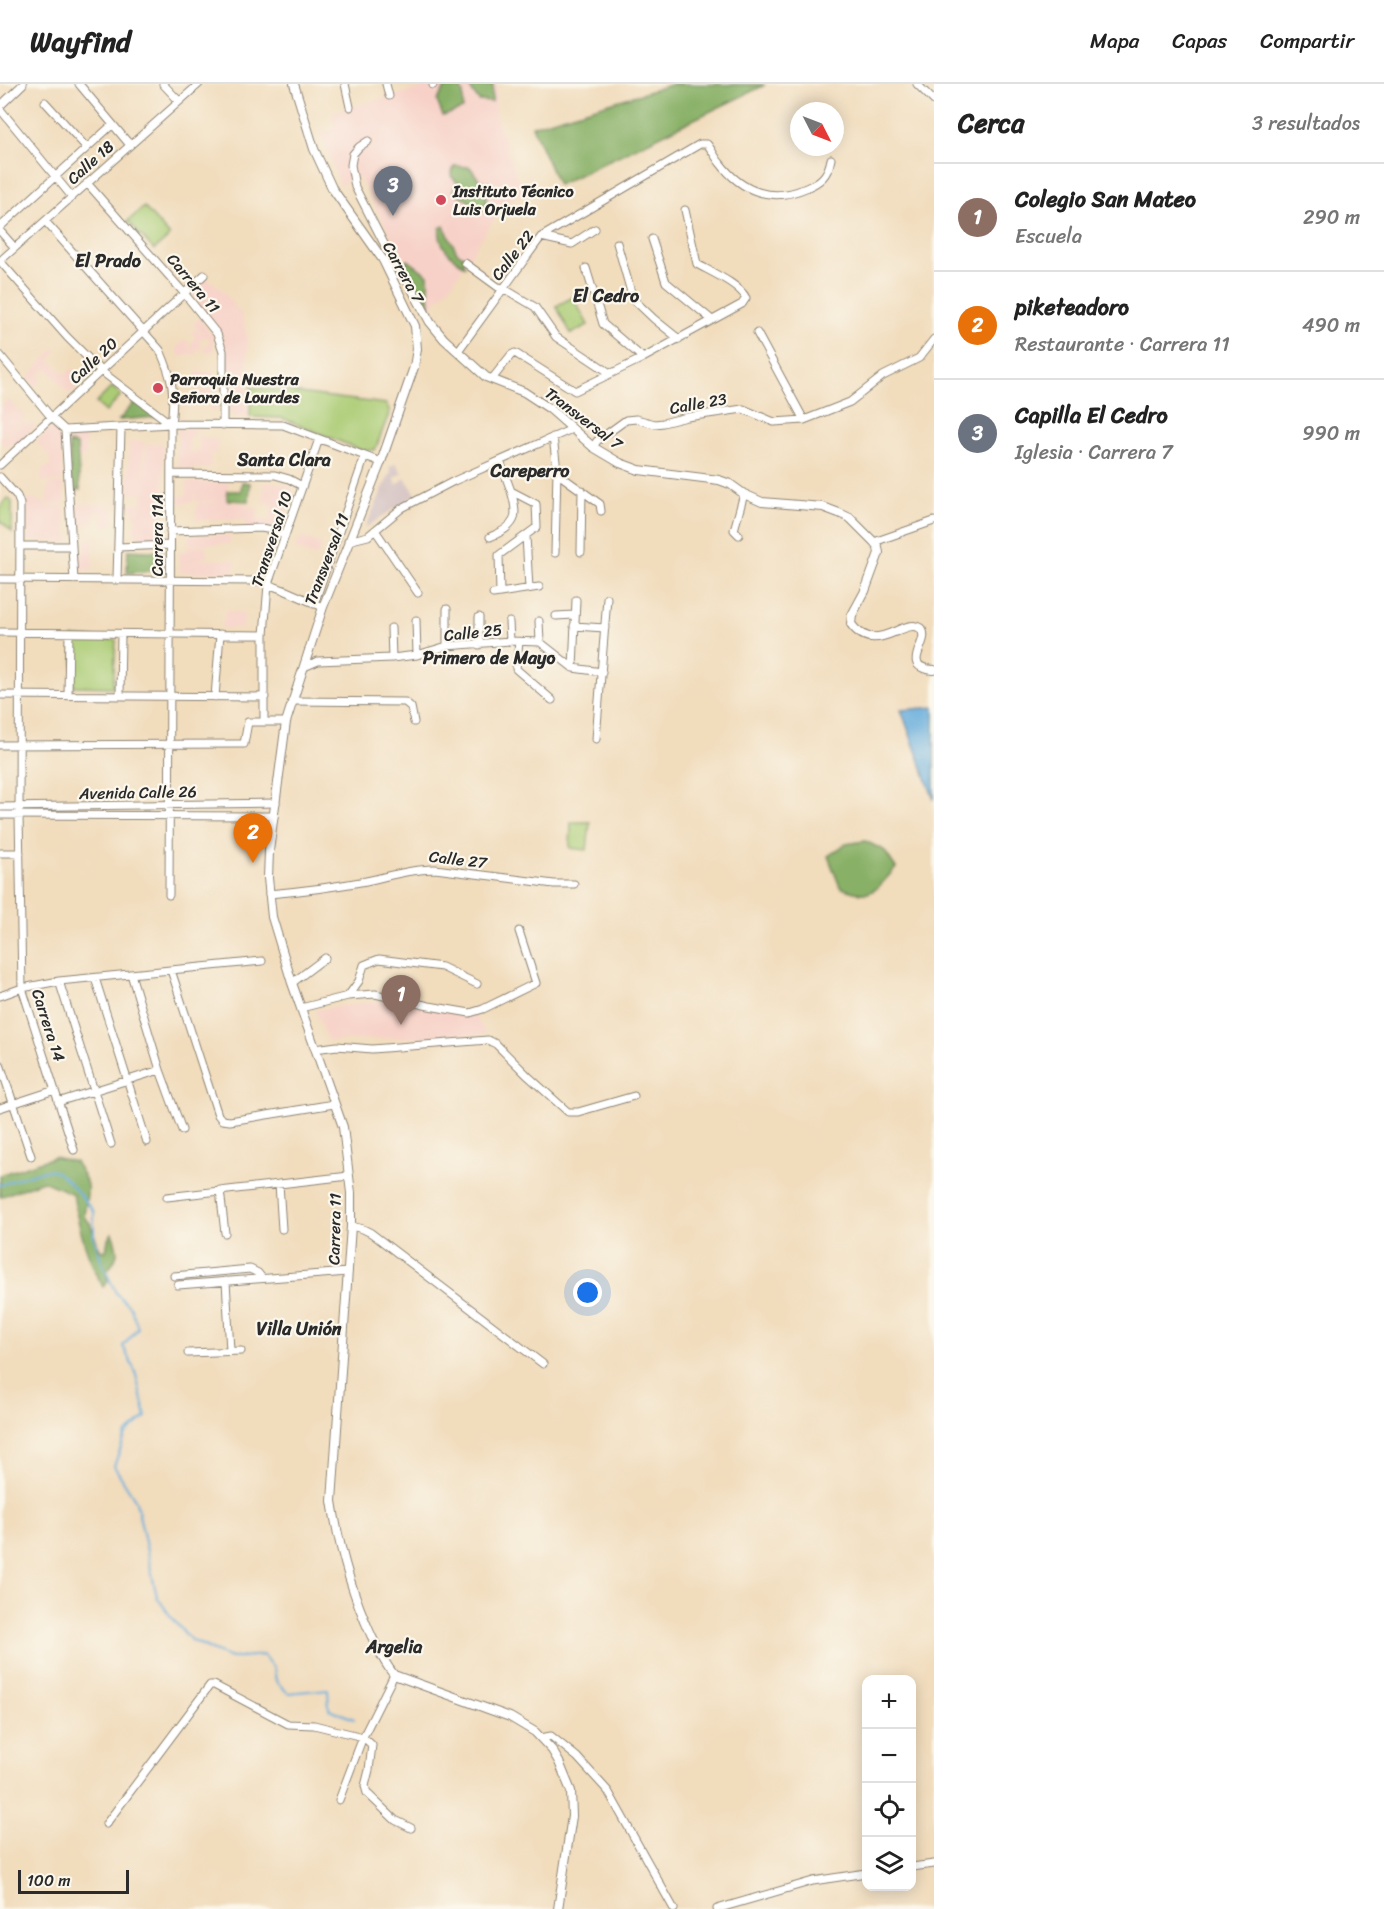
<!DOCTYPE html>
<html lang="es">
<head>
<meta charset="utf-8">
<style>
  :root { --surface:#fff; --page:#f6f6f6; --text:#222; --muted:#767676; --line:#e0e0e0; --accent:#d1495b }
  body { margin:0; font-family:Sriracha,sans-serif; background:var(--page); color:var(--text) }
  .controls { position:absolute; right:18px; bottom:18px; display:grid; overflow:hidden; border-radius:12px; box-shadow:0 3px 15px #0003 }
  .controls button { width:54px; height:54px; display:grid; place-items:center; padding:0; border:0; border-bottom:2px solid var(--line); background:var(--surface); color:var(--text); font:30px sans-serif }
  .compass { position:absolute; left:790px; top:18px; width:54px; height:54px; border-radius:50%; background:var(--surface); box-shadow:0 3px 15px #0003; rotate:132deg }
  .scale { position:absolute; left:18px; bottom:15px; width:111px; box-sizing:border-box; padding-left:6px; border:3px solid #2b2b2b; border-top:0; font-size:16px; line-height:21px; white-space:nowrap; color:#2b2b2b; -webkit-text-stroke:4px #fbf7ec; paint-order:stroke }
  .you { position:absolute; left:588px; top:1209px; width:21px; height:21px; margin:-15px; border:4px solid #fff; border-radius:50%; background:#1a73e8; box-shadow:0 0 0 9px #1a73e833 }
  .badge { display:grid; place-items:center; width:39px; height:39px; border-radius:50%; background:var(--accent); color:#fff; font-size:20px; font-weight:700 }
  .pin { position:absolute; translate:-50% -50px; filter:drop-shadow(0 2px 3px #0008) }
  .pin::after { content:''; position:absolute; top:32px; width:21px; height:18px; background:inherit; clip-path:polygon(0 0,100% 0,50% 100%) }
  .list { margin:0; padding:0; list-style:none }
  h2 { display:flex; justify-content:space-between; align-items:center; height:78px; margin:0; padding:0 24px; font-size:26px }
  h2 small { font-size:20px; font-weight:400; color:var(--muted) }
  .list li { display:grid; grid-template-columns:39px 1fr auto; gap:18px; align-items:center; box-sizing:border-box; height:108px; padding:0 24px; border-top:2px solid var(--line) }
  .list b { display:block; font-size:22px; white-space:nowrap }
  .list p { margin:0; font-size:20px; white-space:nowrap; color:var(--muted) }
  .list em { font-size:20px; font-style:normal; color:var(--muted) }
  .icon { flex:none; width:33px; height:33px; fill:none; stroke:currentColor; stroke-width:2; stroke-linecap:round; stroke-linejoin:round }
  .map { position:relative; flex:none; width:934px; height:1825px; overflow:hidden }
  header { display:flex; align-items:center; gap:36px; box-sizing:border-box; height:84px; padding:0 30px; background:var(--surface); border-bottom:2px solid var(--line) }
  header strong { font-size:28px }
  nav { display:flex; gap:33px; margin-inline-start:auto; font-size:21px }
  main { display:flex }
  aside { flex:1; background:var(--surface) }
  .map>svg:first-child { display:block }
  .built { fill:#f7d1c7 }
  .industrial { fill:#d2bfc0 }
  .green { fill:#abcc74; stroke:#6b7c50; stroke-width:1.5 }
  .forest { fill:#88b066; stroke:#5a6e48; stroke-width:1.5 }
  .water { fill:#64abdb; stroke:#486b83; stroke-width:1.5 }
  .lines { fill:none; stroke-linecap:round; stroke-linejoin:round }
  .stream { stroke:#64abdb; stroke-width:2 }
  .minor-casing { stroke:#8e8474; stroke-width:9 }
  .tertiary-casing { stroke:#8e8474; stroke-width:10 }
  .minor { stroke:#fff; stroke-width:7 }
  .tertiary { stroke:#fff; stroke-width:8 }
  .poi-dot { fill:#d1495b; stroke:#fbf7ec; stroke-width:2 }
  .labels { text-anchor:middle; stroke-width:4.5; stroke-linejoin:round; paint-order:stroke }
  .street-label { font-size:16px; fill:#2b2b2b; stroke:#fbf7ec }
  .poi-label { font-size:16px; font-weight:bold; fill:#2b2b2b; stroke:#fbf7ec; text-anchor:start }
  .neighbourhood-label { font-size:18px; font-weight:bold; fill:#2b2b2b; stroke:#fbf7ec }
</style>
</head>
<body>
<header>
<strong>Wayfind</strong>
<nav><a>Mapa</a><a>Capas</a><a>Compartir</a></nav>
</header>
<main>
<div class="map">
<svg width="934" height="1825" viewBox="0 0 934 1825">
  <rect width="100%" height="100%" fill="#fbf7ec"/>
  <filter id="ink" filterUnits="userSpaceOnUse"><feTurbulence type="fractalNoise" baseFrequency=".0167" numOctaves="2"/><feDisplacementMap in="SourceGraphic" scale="12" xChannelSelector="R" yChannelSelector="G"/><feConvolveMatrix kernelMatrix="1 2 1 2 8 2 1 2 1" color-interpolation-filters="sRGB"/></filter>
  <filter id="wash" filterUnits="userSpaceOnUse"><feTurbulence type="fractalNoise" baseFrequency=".008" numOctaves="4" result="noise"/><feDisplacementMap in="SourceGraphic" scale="24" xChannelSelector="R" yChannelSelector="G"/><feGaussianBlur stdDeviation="1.35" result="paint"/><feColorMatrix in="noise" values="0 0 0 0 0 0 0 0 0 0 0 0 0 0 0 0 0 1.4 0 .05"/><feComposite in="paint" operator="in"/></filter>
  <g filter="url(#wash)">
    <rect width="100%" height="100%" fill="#f1dcbc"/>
    <!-- built -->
    <path class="built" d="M438,0H497L495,30L522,108L502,123L451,201L430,224L403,181L402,173L359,93L340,101L321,49L334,45L332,28Z
      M206,194L220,204L241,230L247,252L248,333H236L230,329V323H228L226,278L222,250L190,209Z
      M200,234L213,253L214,266L206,269L203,263L207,262L210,257L206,252L199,257L202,264L195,266L196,271L192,269L180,273L176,264L186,255L192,268L191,259L196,254L191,248L196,245L201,250V246L199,247L193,240Z
      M54,264L57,267L50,276L64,290L72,285L79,291L72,298L77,303L70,310L46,284L36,294L42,291L44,293L35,302L27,295Z
      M196,288H216L217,305L208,306L207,300H202V306L194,305Z
      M216,306V328L210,326L211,317H198L199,307Z
      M8,315L18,326L13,331L20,326L25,333L14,344L0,351V324Z
      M23,337L27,341L31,339L35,343L15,361L10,356L8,359L11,362L9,364L0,357V353L6,350L8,351L7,349L14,345L16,348L15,345Z
      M52,344L63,356L57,365L61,364L63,397L41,398L42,385L50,382V372L36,358Z
      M178,344H200L189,355V368L199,367L200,350L207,355L218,356L217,369H206L211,370L210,384L198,385V375L196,385L178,384Z
      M68,350H86L85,373L77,372V359H69Z
      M129,358H144L143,402L147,360H163L164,456L145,455L135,450L134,439L139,438L128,419L141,420L143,409L128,410Z
      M187,398H228L227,418L247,420V427L249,421L258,425L257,435L270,437L272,420L264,419V399L273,398L294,404L283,443L244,445L246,435L196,436L197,419L218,418V417H196V406L194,417L180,419L178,412H187Z
      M49,400H63L64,419L46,421Z
      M26,415L43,417L45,422H63L69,459L27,456Z
      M76,420H105L107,423H113L114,441H102L103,429L95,428L94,439L77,442Z
      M189,451H230V460H188Z
      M301,453L323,461L317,472L295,465Z
      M93,454V485L76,486L78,467L86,468L85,456Z
      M188,462H206L207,474L189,476H235L234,488H180L179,467L186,468Z
      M226,527L244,529L243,544H221Z
      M386,916L475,932L486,950L328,957L315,926Z"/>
    <!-- industrial -->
    <path class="industrial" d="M396,379L402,389L394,394L397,401L405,394L416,410L365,444L391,387L389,383Z"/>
    <!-- green -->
    <path class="green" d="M144,123L170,152L154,166L128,137Z
      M573,213L588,241L571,250L556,222Z
      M112,303L121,311L106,328L96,319Z
      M251,303L386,320L390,327L375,366H361L282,334L250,333Z
      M8,414L12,418V448L0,437V422Z
      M73,553L116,556L113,603L74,602Z
      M571,738H590L587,766L570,764Z"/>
    <!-- forest -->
    <path class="forest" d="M458,0L463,9V25L443,32L437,17L445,4Z
      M467,0H493L492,18L479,17Z
      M674,0L765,1L558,101L532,42Z
      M454,82L470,83L480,97L488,98L485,128L453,107L457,98L451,92Z
      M444,142L457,168L463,172L465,182C452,174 437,161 440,144Z
      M408,176L428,191L430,224L403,181Z
      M135,318L156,333L119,336Z
      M69,359L77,361L80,406L71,405Z
      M242,398L250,399L249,417L227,416V407H241Z
      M128,466L163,468V486L127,489Z
      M865,757L884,766L896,784C874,807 873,817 840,803L828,772L846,760Z
      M54,1073L75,1078C93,1105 87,1103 84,1133L90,1139L100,1166L106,1167L108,1155L112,1149C119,1167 120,1173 106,1188L108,1197L103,1203C87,1174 78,1143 73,1110L43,1097L0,1113V1091Z"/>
    <!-- water -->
    <path class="water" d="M934,623V716L901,626Z"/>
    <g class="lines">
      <!-- stream -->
      <path class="stream" d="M0,1101C12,1097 39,1086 50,1086C64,1088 85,1117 94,1128V1153L102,1179L116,1209L131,1224L138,1244L123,1262L135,1287L146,1333L126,1350L114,1382L136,1417L157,1513L174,1537L190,1555L214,1567L231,1574L263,1571L274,1585L276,1597L288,1609L328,1605L329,1625L354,1635"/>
    </g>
  </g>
  <g filter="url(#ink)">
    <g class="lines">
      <!-- minor casing -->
      <g class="minor-casing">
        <path id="minor" d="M79,0L130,61
          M163,0L179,17
          M345,0L350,23
          M386,0L389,12
          M433,0V1
          M917,0L934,17
          M45,18L87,64
          M0,22L23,0
          M0,25L72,113
          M368,57L359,63L353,70L351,81L355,103L395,181
          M87,99L184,209L217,250L223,267V341
          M45,137L160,266C173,296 175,308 171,340L169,811
          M0,143L112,41
          M0,147L15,164
          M541,153L572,160L595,145
          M652,155L666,198L712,236
          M617,159L633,215L654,235L679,255
          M0,177L199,0
          M0,177L67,253L101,287L171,340
          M465,179L498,203L503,204L535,223L556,253L610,289
          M586,184L603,240L643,274
          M757,249L804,336
          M458,267L541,153L700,60H707C712,66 715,73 720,79C742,108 772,119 806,104C820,98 828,92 831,75
          M0,271L51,333L65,346L74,496
          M492,295L511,271L515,269L575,307L643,274L742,220L746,214C739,200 711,188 697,180L685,126
          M65,346L171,340L283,341L381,378
          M553,353L557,386L555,469
          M593,363L597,357L626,336L636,335L655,340L663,339L687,333L743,325L774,338L804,336L850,318L883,292L919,274L934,255
          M0,381L204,191
          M557,386L561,392L600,420L601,427
          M171,390L275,391L289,395L302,402
          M0,393L17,412L20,420L19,730L22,904L74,1066
          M375,446L418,509
          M170,447L260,444L274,446L285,452
          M739,451L734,446L744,410
          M526,452L529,504
          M490,453C517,442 519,433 511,407
          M348,457L368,452L402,424L454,397L572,345
          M874,458L934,437
          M21,462H72
          M118,463L170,461
          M581,468L582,406
          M0,495L259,497L284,506L323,523
          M117,495L121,344
          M500,509L499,471L537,443L536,420L511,407L500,377
          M493,510L539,503
          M314,520L365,372
          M556,532L574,531
          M416,536L417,571
          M539,537L540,558
          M509,538L510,557
          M574,542L605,544
          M391,544L392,574
          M0,548L264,551
          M519,558L516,585L552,616
          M479,561V533
          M447,562V525
          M304,583L318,577L392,574L417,571L447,562L510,557L540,558L573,584L602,588
          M573,584L576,516
          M0,611L265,613
          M68,612L69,549
          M120,612L121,550
          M215,613L220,550
          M292,617L405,618L411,623L414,638
          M264,638V551L268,500L319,355
          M596,655L607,514
          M0,661L239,660H244L248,638H286
          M0,723L276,719
          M0,731L274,732
          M0,769H20
          M269,810C302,807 334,803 366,797C389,792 411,785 435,785L554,800H574
          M171,886L218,1031L222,1036L230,1037L334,1020
          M131,890L160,986L182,1046
          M95,894L147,1058
          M59,897L111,1060
          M292,899L325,874
          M0,912L22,904L59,897L262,877
          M348,912L375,910L429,922L470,929L483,925L536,899L519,847
          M301,924L348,912L359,897L364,881L379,875L442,883L477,900
          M315,965L337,962L372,965L488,956L496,960L528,992L568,1028H578L634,1012
          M0,980L31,1072
          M58,1018L160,986
          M0,1024L55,1006
          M279,1100L282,1145
          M220,1106L225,1149
          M167,1113L349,1092
          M351,1142L363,1145L371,1149L543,1280
          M174,1192L250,1185L258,1189L262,1194
          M226,1197L230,1267
          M178,1201L348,1188
          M188,1269L241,1267
          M541,1654L551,1652L577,1673L608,1707L674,1825
          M339,1716L363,1653L394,1591
          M106,1740L210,1601H214L288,1640L314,1641L363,1653L372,1661L369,1686L365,1702L367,1709L395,1736L411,1744
          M912,1783L934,1780
          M717,1825L813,1797L866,1789"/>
      </g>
      <!-- tertiary casing -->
      <g class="tertiary-casing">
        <path id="tertiary" d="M294,0L314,65L332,104L383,176L415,242L417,265L414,283L381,378L323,523L286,638L269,767L268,794L272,833L292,899L343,1043L351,1109V1142L332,1417C339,1464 351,1507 371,1551C378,1565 384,1579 394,1591L510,1633L535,1648L552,1666L559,1678L571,1707L572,1732L558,1825
          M383,176L395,181L407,196L430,238L444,255L486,293L524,308L550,325L593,363L620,379L639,386L719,396L730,400L744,410L762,418L823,423L839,429L850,434L874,458L878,463L879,469L865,507L852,531L851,540C875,573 904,533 920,544C934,556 896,583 934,586"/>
      </g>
      <!-- minor -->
      <use href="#minor" class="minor"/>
      <!-- tertiary -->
      <use href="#tertiary" class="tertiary"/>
    </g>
  </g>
  <!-- markers -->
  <g class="poi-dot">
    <circle cx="441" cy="116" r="6"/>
    <circle cx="158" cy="304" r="6"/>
  </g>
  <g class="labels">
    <!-- street labels -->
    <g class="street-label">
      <text transform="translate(90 78) rotate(-42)" y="6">Calle 18</text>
      <text transform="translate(512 171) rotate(-52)" y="6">Calle 22</text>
      <text transform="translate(404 188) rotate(61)" y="6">Carrera 7</text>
      <text transform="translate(194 199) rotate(50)" y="6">Carrera 11</text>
      <text transform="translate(93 276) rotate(-43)" y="6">Calle 20</text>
      <text transform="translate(698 319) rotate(-10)" y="6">Calle 23</text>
      <text transform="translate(584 334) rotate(37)" y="6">Transversal 7</text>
      <text transform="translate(157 451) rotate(-90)" y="6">Carrera 11A</text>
      <text transform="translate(271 455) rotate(-72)" y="6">Transversal 10</text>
      <text transform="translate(326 475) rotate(-69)" y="6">Transversal 11</text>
      <text transform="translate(473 548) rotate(-6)" y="6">Calle 25</text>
      <text transform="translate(138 708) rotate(-1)" y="6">Avenida Calle 26</text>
      <text transform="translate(458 775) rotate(7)" y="6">Calle 27</text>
      <text transform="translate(49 941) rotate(72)" y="6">Carrera 14</text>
      <text transform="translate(334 1145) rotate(-89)" y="6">Carrera 11</text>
    </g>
    <!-- poi labels -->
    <g class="poi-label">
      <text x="453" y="113">Instituto Técnico<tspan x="453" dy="18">Luis Orjuela</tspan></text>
      <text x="170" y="301">Parroquia Nuestra<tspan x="170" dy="18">Señora de Lourdes</tspan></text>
    </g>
    <!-- neighbourhood labels -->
    <g class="neighbourhood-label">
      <text x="108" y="183">El Prado</text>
      <text x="606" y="218">El Cedro</text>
      <text x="284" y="382">Santa Clara</text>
      <text x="530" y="393">Careperro</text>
      <text x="489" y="580">Primero de Mayo</text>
      <text x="299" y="1251">Villa Unión</text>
      <text x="394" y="1569">Argelia</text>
    </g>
  </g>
</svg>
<div class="controls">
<button>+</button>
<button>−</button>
<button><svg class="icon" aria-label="locate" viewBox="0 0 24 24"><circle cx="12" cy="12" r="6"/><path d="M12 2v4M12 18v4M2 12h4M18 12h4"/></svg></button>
<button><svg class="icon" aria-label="layers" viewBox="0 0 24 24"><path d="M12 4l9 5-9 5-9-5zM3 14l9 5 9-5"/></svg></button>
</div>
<svg class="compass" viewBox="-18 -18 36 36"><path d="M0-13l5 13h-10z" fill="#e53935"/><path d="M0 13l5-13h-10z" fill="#767676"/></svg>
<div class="scale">100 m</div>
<div class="you"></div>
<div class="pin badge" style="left:401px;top:941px;background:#8d6e63">1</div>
<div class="pin badge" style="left:253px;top:779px;background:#e8710a">2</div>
<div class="pin badge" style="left:393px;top:132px;background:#6b7280">3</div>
</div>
<aside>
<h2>Cerca<small>3 resultados</small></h2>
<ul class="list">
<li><span class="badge" style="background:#8d6e63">1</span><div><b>Colegio San Mateo</b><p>Escuela</p></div><em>290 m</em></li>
<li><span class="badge" style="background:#e8710a">2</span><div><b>piketeadoro</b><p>Restaurante · Carrera 11</p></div><em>490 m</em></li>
<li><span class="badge" style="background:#6b7280">3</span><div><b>Capilla El Cedro</b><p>Iglesia · Carrera 7</p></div><em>990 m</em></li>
</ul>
</aside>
</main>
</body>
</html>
